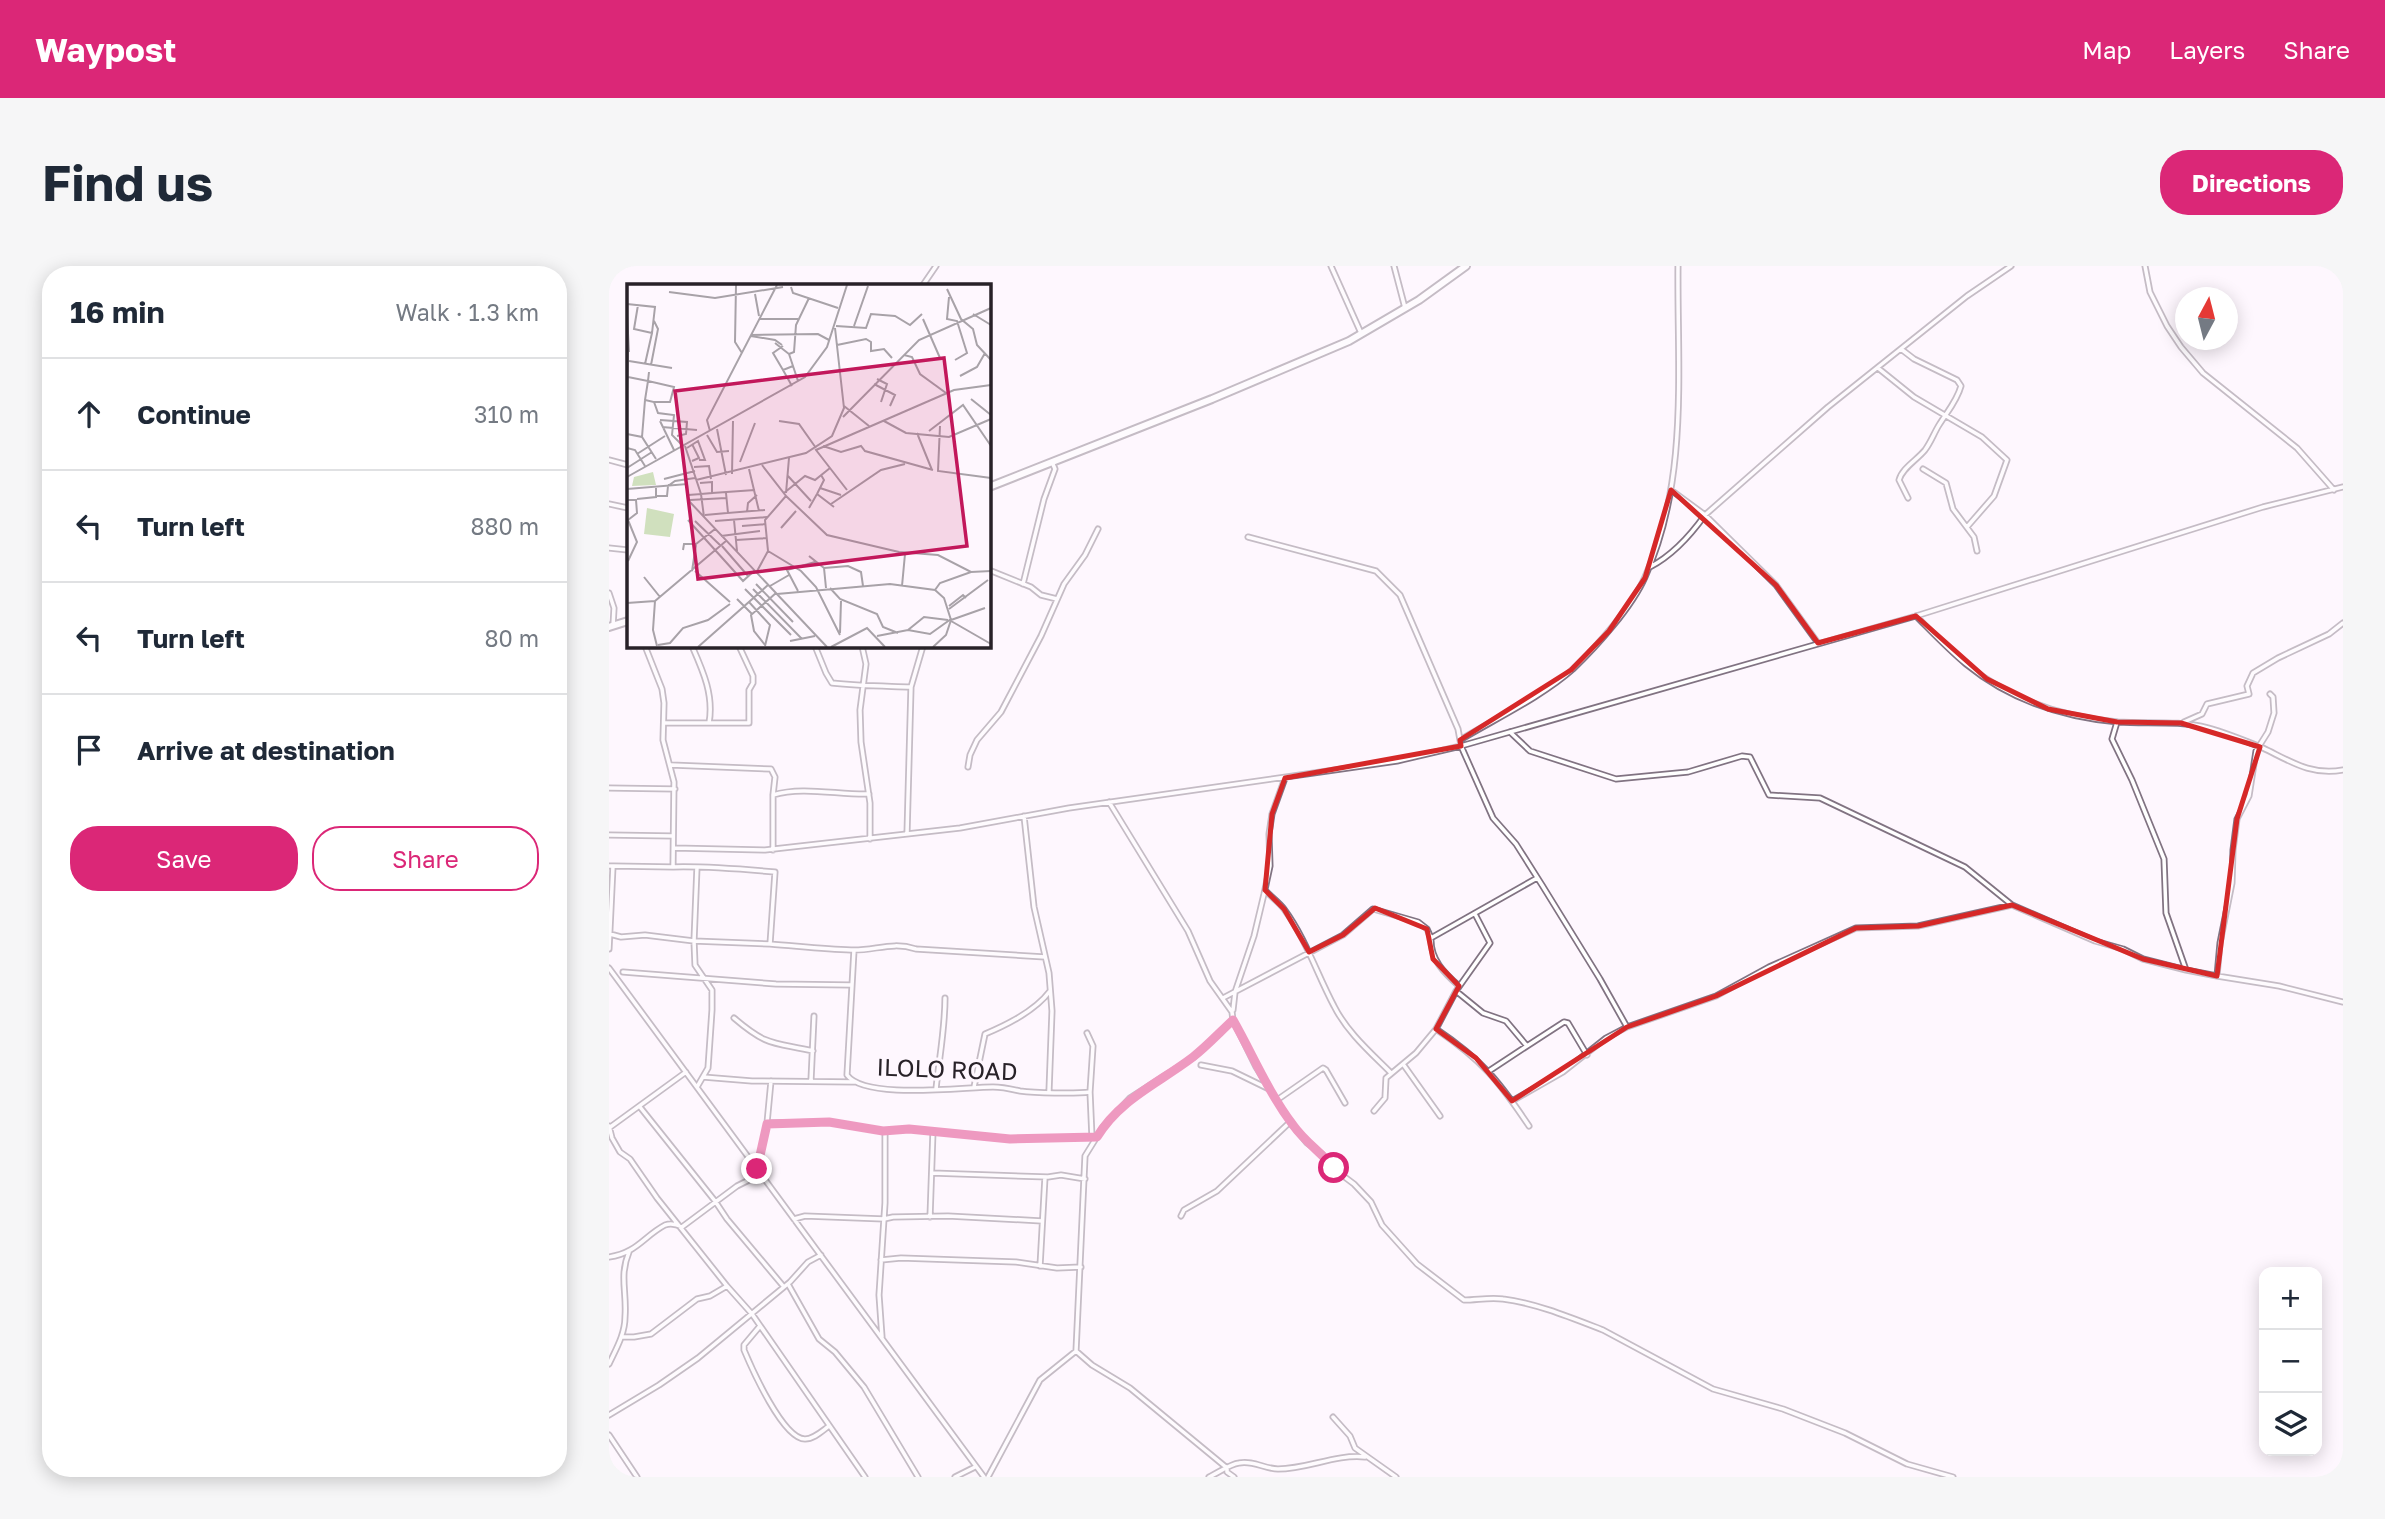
<!DOCTYPE html>
<html lang="en">
<head>
<meta charset="utf-8">
<style>
  :root { --surface:#fff; --page:#f6f6f7; --text:#1f2937; --muted:#747a83; --line:#e0e1e3; --accent:#db2777 }
  body { margin:0; font-family:"Golos Text",sans-serif; background:var(--page); color:var(--text) }
  .controls { position:absolute; right:21px; bottom:21px; display:grid; overflow:hidden; border-radius:14px; box-shadow:0 4px 18px #0003 }
  .controls button { width:63px; height:63px; display:grid; place-items:center; padding:0; border:0; border-bottom:2px solid var(--line); background:var(--surface); color:var(--text); font:35px sans-serif }
  .compass { position:absolute; left:1566px; top:21px; width:63px; height:63px; border-radius:50%; background:var(--surface); box-shadow:0 4px 18px #0003; rotate:7deg }
  .stop { position:absolute; width:21px; height:21px; margin:-16px; border:5px solid #db2777; border-radius:50%; background:#fff }
  .stop.end { background:#db2777; border-color:#fff; box-shadow:0 2px 7px #0008 }
  .list { margin:0; padding:0; list-style:none }
  h2 { display:flex; justify-content:space-between; align-items:center; height:91px; margin:0; padding:0 28px; font-size:30px }
  h2 small { font-size:23px; font-weight:400; color:var(--muted) }
  .list li { display:grid; grid-template-columns:46px 1fr auto; gap:21px; align-items:center; box-sizing:border-box; height:112px; padding:0 28px; border-top:2px solid var(--line) }
  .list b { display:block; font-size:26px; white-space:nowrap }
  .list em { font-size:23px; font-style:normal; color:var(--muted) }
  .actions { display:flex; gap:14px; padding:21px 28px }
  .actions a { flex:1; padding:16px 0; border:2px solid var(--accent); border-radius:28px; text-align:center; font-size:24px; color:var(--accent) }
  .actions .main { background:var(--accent); color:#fff }
  .icon { flex:none; width:38px; height:38px; fill:none; stroke:currentColor; stroke-width:2; stroke-linecap:round; stroke-linejoin:round }
  .map { position:relative; flex:none; width:1734px; height:1211px; overflow:hidden; border-radius:28px }
  header { display:flex; align-items:center; gap:42px; box-sizing:border-box; height:98px; padding:0 35px; background:var(--accent); color:#fff }
  header strong { font-size:33px }
  nav { display:flex; gap:38px; margin-inline-start:auto; font-size:24px }
  .intro { display:flex; align-items:center; justify-content:space-between; box-sizing:border-box; height:168px; padding:0 42px }
  h1 { margin:0; font-size:49px }
  .button { padding:18px 32px; border-radius:28px; background:var(--accent); color:#fff; font-size:24px; font-weight:700 }
  main { display:flex; gap:42px; padding:0 42px }
  aside { flex:1; background:var(--surface); border-radius:28px; box-shadow:0 4px 18px #0003 }
  .map>svg:first-child { display:block }
  .lines { fill:none; stroke-linecap:round; stroke-linejoin:round }
  .minor-casing { stroke:#817382; stroke-width:7 }
  .highway-casing { stroke:#817382; stroke-width:10 }
  .minor { stroke:#fff; stroke-width:3.5 }
  .highway { stroke:#fff; stroke-width:6 }
  .route { stroke:#db2777; stroke-width:9 }
  .marked { fill:none; stroke:#d62828; stroke-width:5; stroke-linejoin:round }
  .labels { text-anchor:middle; stroke-width:6; stroke-linejoin:round; paint-order:stroke }
  .street-label { font-size:24px; fill:#282228; stroke:#fef7fe }
  .inset-road { fill:none; stroke:#a8a2a8; stroke-width:2 }
  .view { fill:#c2185b; fill-opacity:0.15; stroke:#c2185b; stroke-width:3.5 }
  .inset-edge { fill:none; stroke:#282228; stroke-width:3.5 }
</style>
</head>
<body>
<header>
<strong>Waypost</strong>
<nav><a>Map</a><a>Layers</a><a>Share</a></nav>
</header>
<div class="intro"><h1>Find us</h1><a class="button">Directions</a></div>
<main>
<aside>
<h2>16 min<small>Walk · 1.3 km</small></h2>
<ul class="list">
<li><svg class="icon" aria-label="ahead" viewBox="0 0 24 24"><path d="M12 20V5M6 11l6-6 6 6"/></svg><div><b>Continue</b></div><em>310 m</em></li>
<li><svg class="icon" aria-label="left" viewBox="0 0 24 24"><path d="M17 20v-9H6M10 6l-5 5 5 5"/></svg><div><b>Turn left</b></div><em>880 m</em></li>
<li><svg class="icon" aria-label="left" viewBox="0 0 24 24"><path d="M17 20v-9H6M10 6l-5 5 5 5"/></svg><div><b>Turn left</b></div><em>80 m</em></li>
<li><svg class="icon" aria-label="arrive" viewBox="0 0 24 24"><path d="M6 21V4h12l-3 4 3 4H6"/></svg><div><b>Arrive at destination</b></div></li>
</ul>
<div class="actions"><a class="main">Save</a><a>Share</a></div>
</aside>
<div class="map">
<svg width="1734" height="1211" viewBox="0 0 1734 1211">
  <rect width="100%" height="100%" fill="#fef7fe"/>
  <g class="lines">
    <!-- minor casing -->
    <g class="minor-casing">
      <path id="minor" d="M722,0L752,67
        M785,0L796,42
        M1536,0L1541,26L1558,60L1572,81L1594,107L1688,182L1725,224
        M314,19L327,0
        M1292,83L1305,93L1348,114L1352,120C1348,135 1338,146 1330,159C1325,167 1322,176 1316,184C1308,194 1293,202 1290,214L1299,232
        M1269,102L1305,131L1373,171L1398,194L1385,230L1358,261
        M0,194L19,199
        M1314,203L1337,217L1344,243L1365,271L1368,285
        M1062,224L1096,249L1167,319L1209,377
        M0,238L19,242
        M639,271L767,305L791,329L849,463L851,474
        M0,282L19,284
        M1041,301C1064,289 1081,270 1096,249L1219,141L1358,30L1402,0
        M380,304L422,321L432,329L448,333
        M414,318L435,233L446,203L443,196
        M0,327L5,342L4,360
        M1307,350C1323,366 1339,383 1357,398C1401,434 1453,451 1509,456C1539,458 1569,454 1599,462C1617,467 1637,475 1654,482C1681,495 1702,510 1734,504
        M36,380L53,423L55,437L54,474L65,516L64,601C98,600 132,603 166,606L161,678L85,675L88,601
        M206,380L217,407L223,417C250,420 275,420 302,421
        M253,380L257,398L251,444L252,476L261,537V573
        M1661,428L1664,431L1665,447L1659,466L1647,485L1640,530L1628,553L1624,584L1623,617L1611,677L1608,710L1670,720L1734,736
        M1508,456L1503,473L1523,514L1555,593L1557,647L1577,704L1608,710
        M1575,456L1593,448L1598,438L1640,428L1638,420L1644,407L1669,392L1720,368L1734,357
        M55,457H100C105,429 94,405 83,380
        M101,457H140V424L144,417V410L130,380
        M901,466L921,485L1007,513L1079,506L1133,490L1141,491L1160,529L1211,532L1356,601L1403,639L1486,675L1514,683L1534,693L1577,704
        M62,499L162,503L166,511L164,529V584
        M359,501L361,489L368,474L392,446L432,370L455,318L476,289L489,263
        M0,522L66,523
        M164,529C194,520 229,529 260,528
        M415,550L425,641L440,707L443,745L440,825
        M298,568L302,421L314,380
        M0,569L64,570
        M65,582L156,584L351,562L460,542L788,495L852,480L851,474C886,453 934,430 964,403C988,380 1023,341 1036,311C1080,214 1068,103 1069,0
        M0,600H4L0,683
        M4,600L64,601
        M656,624C662,631 670,636 675,643C697,673 708,708 725,740C738,766 761,786 781,806
        M1,668L12,671L36,669L85,675L86,699L103,724V744L99,802L88,821
        M822,672C821,693 835,707 850,720
        M161,678C188,680 215,683 242,684C266,685 282,675 307,683L436,691
        M245,684L238,809C256,834 354,821 384,821C394,821 402,823 411,825C426,827 466,828 481,826
        M0,702L375,1211
        M14,706L167,718L242,719
        M847,725L874,747L897,755L918,780L955,756L959,757L978,789
        M614,732L734,669L764,643L809,656L818,663L822,672L928,612
        M624,744L626,726L645,670L655,628L661,600L660,568L663,548L676,512
        M125,752C159,781 164,776 204,785
        M624,754L647,801L681,856L698,877L713,888L725,903L745,918L762,936L773,959L808,998L855,1034C868,1034 881,1031 894,1033C927,1037 963,1052 994,1064L1104,1123L1174,1143L1236,1167L1298,1198L1344,1211
        M1018,761L991,713L933,619L907,578L884,552L852,480L1307,350L1654,241L1734,221
        M827,763L847,725L881,677L866,648
        M478,767L484,780L481,826L483,872
        M794,798L831,850
        M592,799L623,805L658,822
        M880,805L918,780
        M94,811L143,815L245,816
        M202,814L205,750
        M365,821L376,768C400,758 426,745 441,725
        M327,823C330,793 336,763 336,732
        M668,834L714,802L717,804L736,837
        M903,835L954,806L997,772L1018,761L1107,730L1160,701L1247,662L1309,660L1403,639
        M31,841L106,935L118,953L175,1021
        M765,845L776,832L777,812L807,787L827,763C873,794 890,815 920,860
        M158,857L220,856L274,865L300,863L401,873L488,871
        M0,860L3,872L11,886L21,893L48,932L118,1020L143,1048L256,1211
        M0,862L77,806
        M148,903L158,857L162,815
        M323,907L439,911L452,909L476,913
        M572,950L575,944L608,925L681,856
        M321,951L324,865
        M185,953L196,950L275,953L284,951L339,950L433,955
        M0,991C28,987 35,970 56,959C62,957 67,958 73,961L128,920L152,908
        M272,994L292,992L407,996L448,1002L472,1001
        M431,1000L436,911
        M179,1018L210,1073L226,1086L255,1121L309,1211
        M151,1060L135,1079V1084C143,1103 174,1173 196,1173C205,1173 213,1165 220,1160
        M13,1071H25L42,1068L88,1033L101,1030L118,1020
        M273,1071L270,1029L276,937V866
        M467,1085L483,1099L521,1122L618,1202V1206L625,1211
        M0,1098C7,1083 16,1068 16,1051C18,1026 10,1010 20,986
        M0,1149L50,1119L89,1092L181,1016L199,996L212,989
        M724,1151L741,1170L746,1182L787,1211
        M0,1169L28,1211
        M346,1211L366,1201
        M379,1211L431,1114L467,1085L476,890L494,861L521,832L585,791L624,754L623,746L601,715L579,665L500,536
        M600,1211C609,1207 621,1198 630,1197C644,1194 656,1203 669,1203C699,1203 726,1188 756,1191"/>
    </g>
    <!-- highway casing -->
    <g class="highway-casing">
      <path id="highway" d="M380,221L603,133L740,75L810,34L857,0
        M0,361L19,355"/>
    </g>
    <!-- minor -->
    <use href="#minor" class="minor"/>
    <!-- highway -->
    <use href="#highway" class="highway"/>
  </g>
  <g class="lines">
    <!-- route -->
    <path class="route" d="M148,903L158,858L220,856L274,865L300,863L401,873L488,871C511,833 550,817 584,791C598,780 611,766 624,754C644,789 659,826 684,859C696,876 712,886 725,902"/>
  </g>
  <!-- marked area -->
  <path d="M0 0H1734V1211H0ZM1062,224L1167,319L1209,377L1307,350L1378,413L1439,443L1508,456L1572,457L1651,481L1628,553L1608,710L1534,693L1403,639L1309,660L1247,662L1107,730L1018,761L903,835L867,792L827,763L850,720L824,693L818,663L766,642L734,669L700,686L675,643L656,624L663,548L676,512L852,480L851,474L962,404L1000,365L1036,312Z" fill="#fef7fe" fill-opacity=".55" fill-rule="evenodd"/>
  <path class="marked" d="M1062,224L1167,319L1209,377L1307,350L1378,413L1439,443L1508,456L1572,457L1651,481L1628,553L1608,710L1534,693L1403,639L1309,660L1247,662L1107,730L1018,761L903,835L867,792L827,763L850,720L824,693L818,663L766,642L734,669L700,686L675,643L656,624L663,548L676,512L852,480L851,474L962,404L1000,365L1036,312Z"/>
  <g class="labels">
    <!-- street labels -->
    <g class="street-label">
      <text transform="translate(338 804) rotate(2)" y="8">ILOLO ROAD</text>
    </g>
  </g>
  <!-- overview -->
  <g transform="translate(18 18)">
    <rect width="364" height="364" fill="#fef7fe"/>
    <path d="M26,188L29,201L5,202L7,193ZM20,224L47,230L43,253L17,250Z" fill="#d0e0be"/>
    <path class="inset-road" d="M109,1L108,58L115,69M164,3L166,9L211,24M320,5L334,35L346,45L350,61L364,76M42,8L88,14L156,3M128,10L132,32M322,13L320,35L330,37L340,69L328,76M0,20L28,23L25,49L7,45L11,21M0,30L2,68M346,30L364,41M132,35H171M296,35L313,74M209,42L239,44L244,30L268,32L283,41L295,30M227,42L241,2M124,51L191,50L202,56M124,52L148,56L155,61M148,59L162,70L171,97M210,61L239,55L244,58V67L257,65L265,74M156,62L146,69L156,86M162,70L167,68L169,41L182,14M277,71L285,73L293,90L319,109M2,77L45,84M18,80L25,49M24,81L31,45L27,37M22,88L21,97L47,103L43,118H27M333,92L350,83L358,69M1,93L21,97L18,116L27,118L31,129L47,131L45,151L55,161M250,95L260,100L254,118M247,100L268,111L263,122M165,102L156,86L166,82M0,105L1,68M344,115L364,131M217,122L242,142M216,133L292,56L364,24M33,136L60,138L59,150L50,152M33,137L47,166M152,137L172,140L189,164M257,137L279,149L322,153L364,135M313,142L311,187L364,194M35,143L70,146M90,145L99,191M83,147L80,136L150,1M302,147L336,121L364,162M290,149L305,186M0,150L15,153L29,175M80,151L90,168L102,167M15,153L18,116M58,162L74,210L85,209V198L73,199M196,162L214,168L234,162L238,167L306,186M0,164L8,166L18,182M60,164L71,157L78,176H72M10,170L38,152M65,177L72,174L65,160M113,178L128,139M67,183L82,182L84,195M0,184L25,168M122,185L132,227M105,190L106,137M161,192L184,217M0,193L178,93L200,63L220,1M37,195L68,187M69,196L179,169L205,152L217,124L208,44M193,204L214,211M0,205L60,200L61,216L200,363M220,206L189,166L327,106L364,101M85,209L128,206M99,209L101,229L138,226M157,209L178,192L188,196L203,184M159,209L162,174M190,210L197,196L194,191M61,211L74,210L77,233M29,212H40L41,202L48,197L68,194M159,212L200,251L272,268L311,271L344,288L364,287M10,215L29,213V203M0,216H9L10,229L1,236L10,258L1,277M63,216L99,214M204,220L254,186L278,180M182,224L190,210L207,223M120,228L121,219L130,211M78,231L100,229M61,236L116,297L127,287M107,236L110,267M68,237L94,262M88,237L140,233M115,242L139,240M154,244L169,227M94,252L133,247M109,256L140,254M95,262L121,292M56,266L57,260H69L88,245M141,267L174,287L189,303L213,351M182,272L197,284L199,304M197,284L221,282L234,288L236,302M65,287L69,261M68,287L103,318M129,289L141,267L138,236L159,212L135,181M17,293L33,313M129,300L166,338M143,302L162,291M275,302L278,270M203,304L213,315L250,330L256,343L271,349M118,305L164,351M126,305L175,355M308,306L313,299L344,288M171,307L160,286L188,278M150,310L263,300L308,306L317,314L324,336L319,351L306,363M110,315L125,330M28,317L26,346L30,362M122,318L143,341L138,362M0,319L28,317L99,257M322,322L336,311L339,314M322,325L361,296M324,336L358,324M324,337L364,360M281,346L297,333L321,336M213,349L214,317M250,352L281,346L303,350L324,335M163,357L188,352M31,361L43,359L56,344L81,336L103,320M138,361L127,347L124,331L149,309M71,363L141,301M204,363L240,344L258,363"/>
    <path class="view" d="M317,74L340,262L71,295L48,107Z"/>
    <rect width="364" height="364" class="inset-edge"/>
  </g>
</svg>
<div class="controls">
<button>+</button>
<button>−</button>
<button><svg class="icon" aria-label="layers" viewBox="0 0 24 24"><path d="M12 4l9 5-9 5-9-5zM3 14l9 5 9-5"/></svg></button>
</div>
<svg class="compass" viewBox="-18 -18 36 36"><path d="M0-13l5 13h-10z" fill="#e53935"/><path d="M0 13l5-13h-10z" fill="#747a83"/></svg>
<div class="stop" style="left:725px;top:902px"></div>
<div class="stop end" style="left:148px;top:903px"></div>
</div>
</main>
</body>
</html>
